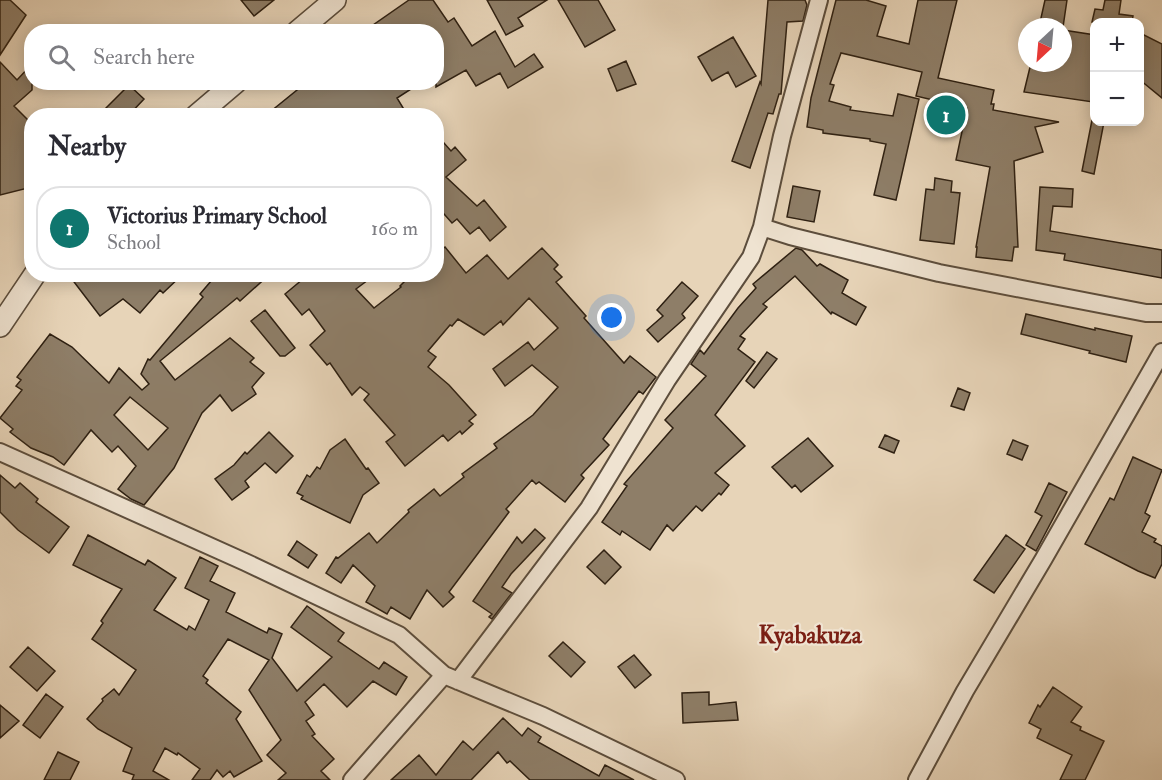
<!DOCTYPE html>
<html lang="en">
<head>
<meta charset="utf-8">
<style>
  :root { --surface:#fff; --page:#f7f7f7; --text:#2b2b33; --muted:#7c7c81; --line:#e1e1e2; --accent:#0f766e }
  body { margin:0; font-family:"IM FELL Double Pica",serif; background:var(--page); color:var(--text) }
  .controls { position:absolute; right:18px; top:18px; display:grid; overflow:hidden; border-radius:12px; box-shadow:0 3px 15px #0003 }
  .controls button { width:54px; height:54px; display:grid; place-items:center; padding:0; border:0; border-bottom:2px solid var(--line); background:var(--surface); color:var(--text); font:30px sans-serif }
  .compass { position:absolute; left:1018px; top:18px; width:54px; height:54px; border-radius:50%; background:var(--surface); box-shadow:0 3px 15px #0003; rotate:206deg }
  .you { position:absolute; left:612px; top:318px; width:21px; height:21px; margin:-15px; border:4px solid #fff; border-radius:50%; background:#1a73e8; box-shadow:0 0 0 9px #1a73e833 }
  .badge { display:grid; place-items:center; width:39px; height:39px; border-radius:50%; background:var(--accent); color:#fff; font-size:20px; font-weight:700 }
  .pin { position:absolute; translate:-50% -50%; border:3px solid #fff; box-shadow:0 2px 6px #0006 }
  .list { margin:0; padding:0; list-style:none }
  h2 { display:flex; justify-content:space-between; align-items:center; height:78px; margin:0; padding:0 24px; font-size:26px }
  h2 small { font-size:20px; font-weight:400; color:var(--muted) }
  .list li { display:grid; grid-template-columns:39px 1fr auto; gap:18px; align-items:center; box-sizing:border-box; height:84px; margin:0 12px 12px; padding:0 12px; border:2px solid var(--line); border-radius:24px }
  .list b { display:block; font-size:22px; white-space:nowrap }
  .list p { margin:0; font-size:20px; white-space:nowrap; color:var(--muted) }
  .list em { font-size:20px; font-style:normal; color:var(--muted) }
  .icon { flex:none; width:33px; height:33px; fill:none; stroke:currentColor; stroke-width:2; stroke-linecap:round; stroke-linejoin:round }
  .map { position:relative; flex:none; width:1162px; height:780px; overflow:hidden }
  .search { position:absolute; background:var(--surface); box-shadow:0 3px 15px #0003; left:24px; top:24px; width:420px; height:66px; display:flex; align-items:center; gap:15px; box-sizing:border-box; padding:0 21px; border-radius:24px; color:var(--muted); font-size:22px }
  .panel { position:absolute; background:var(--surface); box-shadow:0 3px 15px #0003; left:24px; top:108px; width:420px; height:174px; border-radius:24px }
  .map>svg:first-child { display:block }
  .building { fill:#8e7e68; stroke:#2e2012; stroke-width:1.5; fill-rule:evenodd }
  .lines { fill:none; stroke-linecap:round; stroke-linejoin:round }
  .minor-casing { stroke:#5c4d3c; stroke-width:20 }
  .tertiary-casing { stroke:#5c4d3c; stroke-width:24 }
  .minor { stroke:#efe3d1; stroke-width:16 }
  .tertiary { stroke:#efe3d1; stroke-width:21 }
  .labels { text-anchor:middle; stroke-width:4.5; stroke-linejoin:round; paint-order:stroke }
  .quarter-label { font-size:24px; font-weight:bold; fill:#7a1f14; stroke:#efe3d1 }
</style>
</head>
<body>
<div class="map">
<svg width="1162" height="780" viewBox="0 0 1162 780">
  <rect width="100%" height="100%" fill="#e7d4b8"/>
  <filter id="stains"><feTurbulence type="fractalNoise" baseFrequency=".00333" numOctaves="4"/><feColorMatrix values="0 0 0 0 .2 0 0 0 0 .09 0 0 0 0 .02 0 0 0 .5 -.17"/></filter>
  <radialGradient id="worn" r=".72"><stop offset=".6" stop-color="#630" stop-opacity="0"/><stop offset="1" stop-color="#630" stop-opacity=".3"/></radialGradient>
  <!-- building -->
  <path class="building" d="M0,0H10L26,15L0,55Z
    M241,0H274L254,16Z
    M409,0H433L448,22L454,18L472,46L495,31L515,67L534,54L543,67L508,88L500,73L476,86L466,70L436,87V32H363Z
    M487,0H547L518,18L523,26L506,35Z
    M558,0H598L615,30L585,47Z
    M768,0H805L807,5L803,21L787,22L781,94H779L773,114L768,113L750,168L732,161L760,82L761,84Z
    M836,0H866L886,6L877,36L909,44L918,0H957L938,78L994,90L991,104H994L993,110L1059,122L1035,127L1043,152L1014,161L1018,247H1014L1012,261L976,257L977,247H976L990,167L956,160L967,108L916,96L922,72L841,53L830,84L834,85L829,101L851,107L850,110L893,116L898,94L919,99L896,200L874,195L886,144L870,141V139L823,133V130L807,127L811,98Z
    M1045,0H1067L1063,27H1039Z
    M1105,0H1121L1119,14L1133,16L1132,22H1092L1095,9L1103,10Z
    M1063,30L1095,35V90L1093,102L1024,92L1031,63H1063Z
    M1140,33L1162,44V98L1140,80Z
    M733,37L756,76L736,87L728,72L712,81L698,57Z
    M626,61L636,84L617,91L608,69Z
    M0,62L17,80L32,64V90L14,106L32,124V187L0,195Z
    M307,82H422L397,98L408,116H265Z
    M129,85L144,99L128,116H114L106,108Z
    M1094,110L1095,122H1104L1094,174L1082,171Z
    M436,134L451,151L455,147L466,160L446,177L477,206L484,200L506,227L490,241L479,227L470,234L457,219L452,223L436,205Z
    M935,178L952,181L951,192L960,193L954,244L920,240L926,189L934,190Z
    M793,186L820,191L814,222L787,217Z
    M1040,187L1073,189L1072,207L1053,206L1050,231L1162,250V278L1064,260L1065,254L1036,250Z
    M445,247L466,273L487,255L508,279L542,248L558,265L554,269L562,277L556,282L586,316L584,318L624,363L630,356L656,377L643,394L639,391L603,439L609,445L581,475L584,478L565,502L539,482L536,484L532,480L506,509L509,512L449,592L454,597L443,607L427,590L410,619L391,607L387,614L366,602L375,586L353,565L341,583L326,573L336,557L338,558L369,533L377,543L409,512L408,510L434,489L440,496L464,477L462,474L497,448L494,444L533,415L558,387L532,365L505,386L493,369L528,342L534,350L558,328L529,298L503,325L501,321L484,335L458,319L452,326L450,325L428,351L436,357L428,367L449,385L476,415L469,421L473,424L462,434L460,431L448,441L443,435L405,466L386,442L395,435L364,400L369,394L360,387L352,395L330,363L327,365L310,345L325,331L309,309L302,315L285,294L309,274H376L356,289L374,308L401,287L400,286L412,274H436V254Z
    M796,248L802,250L817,266L820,264L848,280L842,293L866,307L856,325L832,312L831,314L795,276L763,304L767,307L740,336L745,339L738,349L755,362L715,415L745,446L715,473L729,485L721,495L719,493L702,511L696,506L673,531L667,525L650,550L622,531L620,535L602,522L627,486L624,484L673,428L665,420L706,376L691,364L700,350L704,354L738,308L756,288L753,284Z
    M68,274H183L163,293L160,290L140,313L123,299L100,316Z
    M217,274H270L240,301L237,298L160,361L175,380L230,338L254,358L250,362L264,373L252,387L256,394L232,411L220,395L202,413L174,468L144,505L131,499L118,489L136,466L118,446L112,452L91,430L64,465L53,457L31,448L10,432L13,429L0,418L22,390L16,386L21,380L17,377L50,334L72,347L109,383L119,368L142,390L149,384L141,374L148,359L150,360L203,297L200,294ZM130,397L168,428L148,450L114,415Z
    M682,282L698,296L682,314L685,318L658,342L647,330L663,316L657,310Z
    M265,310L295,348L285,356H280L251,321Z
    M1026,314L1095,330V328L1132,336L1126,362L1089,353L1090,351L1021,334Z
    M767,352L777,359L754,388L746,381Z
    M958,388L970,393L964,410L951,406Z
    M269,432L293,456L276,473L265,463L245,481L249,487L232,500L215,479L234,465L245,452L247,454Z
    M885,435L899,441L894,453L879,447Z
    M808,438L833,466L801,492L795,485L792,488L772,467Z
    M345,439L366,469L368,468L379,483L363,495L350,523L301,499L303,496L297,493L307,475L310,477L317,467L320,469L330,450Z
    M1013,440L1028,446L1022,460L1007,454Z
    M1133,457L1162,470L1145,513L1150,516L1142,532L1156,539L1154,542L1162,546V564L1155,578L1138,571L1085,544L1110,498L1114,500Z
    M0,475L15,488L20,483L38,499L36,502L69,527L49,553L18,530L0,512Z
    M1049,483L1067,492L1036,551L1026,545L1042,516L1035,512Z
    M535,529L545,538L511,574L502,587L512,593L492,619L489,617L492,614L473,601L517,537L522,543Z
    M88,535L145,565L148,560L176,578L154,610L187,630L189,626L195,630L209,600L185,588L200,557L218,566L210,581L235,593L226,612L267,633L269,628L282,634L272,658L297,691L332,657L291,627L307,606L344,633L338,641L379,669L384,662L407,677L396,695L373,681L347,707L324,684L305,702L314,715L306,721L315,734L312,736L334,759L321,771L330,780H278L286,773L267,755L281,740L249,690L269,660L228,639L203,676L208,680L206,683L241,712L236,719L262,761L234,777L230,771L223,777L217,770L210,780H192L200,769L178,753L177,755L165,748L153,771L169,780H132L134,775L123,771L132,748L98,729L87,719L103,701L102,699L114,689L119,695L136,670L92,639L103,623L101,621L122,589L73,565Z
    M1006,535L1025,549L994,593L974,580Z
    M297,541L317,555L308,568L288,555Z
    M604,550L621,567L605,584L587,567Z
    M563,642L585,662L571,677L549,656Z
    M28,647L55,671L37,691L10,667Z
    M634,655L651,675L635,688L618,667Z
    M1053,687L1082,707L1071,722L1081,727L1080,730L1104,741L1085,780H1060L1072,755L1037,738L1041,729L1029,723L1038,705L1040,707Z
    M709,692V705L736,702L738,720L683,723L682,693Z
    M46,694L63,707L40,738L23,725Z
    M0,705L19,721L0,738Z
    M503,718L522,736L528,728L541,737L538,742L599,776L605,765L634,780H530L510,761L507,763L498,752L471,780H391L419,755L436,775L463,741L473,750Z
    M58,752L79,762L70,780H44Z"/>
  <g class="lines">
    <!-- minor casing -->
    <g class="minor-casing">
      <path id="minor" d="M762,227L790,236L939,273L1146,313H1162
        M0,452L245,562L399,635L444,675L543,716L676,780
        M458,681L589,508L667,380L751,257L762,227L782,136L819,0
        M352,780L444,675
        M917,780L965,691L1043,560L1162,352"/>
    </g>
    <!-- tertiary casing -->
    <g class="tertiary-casing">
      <path id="tertiary" d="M297,32L335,0
        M196,116L236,82
        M0,326L35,274"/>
    </g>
    <!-- minor -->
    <use href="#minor" class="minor"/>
    <!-- tertiary -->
    <use href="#tertiary" class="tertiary"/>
  </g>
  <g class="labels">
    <!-- quarter labels -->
    <g class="quarter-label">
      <text x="810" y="643">Kyabakuza</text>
    </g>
  </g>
  <rect width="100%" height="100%" filter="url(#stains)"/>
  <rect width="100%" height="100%" fill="url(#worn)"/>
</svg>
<div class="controls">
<button>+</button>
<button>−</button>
</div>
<svg class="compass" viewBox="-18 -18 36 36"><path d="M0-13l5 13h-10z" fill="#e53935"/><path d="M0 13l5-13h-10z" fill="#7c7c81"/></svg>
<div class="you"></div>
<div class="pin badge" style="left:946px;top:115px">1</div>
<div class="search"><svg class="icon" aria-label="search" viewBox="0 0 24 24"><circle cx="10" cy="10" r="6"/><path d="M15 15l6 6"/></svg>Search here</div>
<section class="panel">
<h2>Nearby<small></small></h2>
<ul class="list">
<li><span class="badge">1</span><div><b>Victorius Primary School</b><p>School</p></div><em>160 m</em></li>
</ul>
</section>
</div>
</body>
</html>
